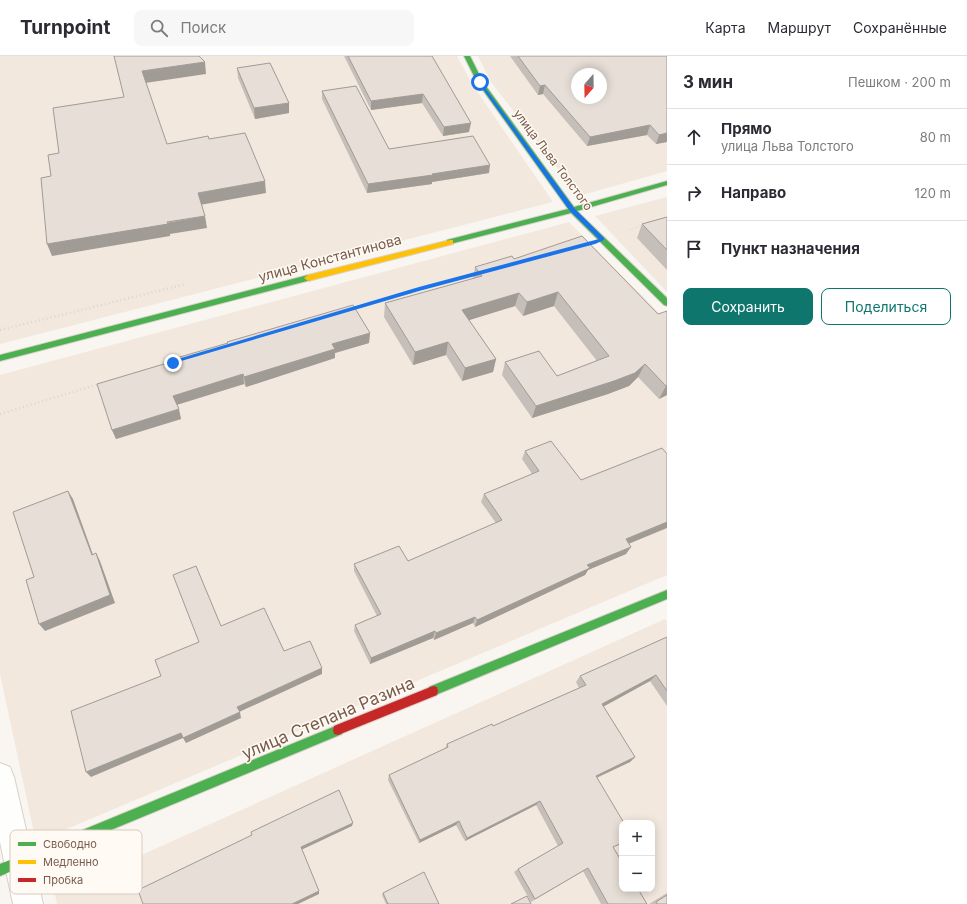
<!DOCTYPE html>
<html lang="ru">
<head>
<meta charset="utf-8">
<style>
  :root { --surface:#fff; --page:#f7f7f7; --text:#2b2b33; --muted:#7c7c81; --line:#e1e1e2; --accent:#0f766e }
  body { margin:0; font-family:Inter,sans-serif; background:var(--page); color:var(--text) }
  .controls { position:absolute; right:12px; bottom:12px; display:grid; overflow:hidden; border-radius:8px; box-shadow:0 2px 10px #0003 }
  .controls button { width:36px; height:36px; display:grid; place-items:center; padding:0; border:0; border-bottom:1px solid var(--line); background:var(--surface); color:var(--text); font:20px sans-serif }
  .compass { position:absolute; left:571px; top:12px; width:36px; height:36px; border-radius:50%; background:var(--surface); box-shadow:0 2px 10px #0003; rotate:200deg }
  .stop { position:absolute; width:12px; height:12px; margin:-9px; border:3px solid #1a73e8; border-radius:50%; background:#fff }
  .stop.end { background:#1a73e8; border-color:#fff; box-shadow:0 1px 4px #0008 }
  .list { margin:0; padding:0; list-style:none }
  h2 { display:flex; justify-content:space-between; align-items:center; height:52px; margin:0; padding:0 16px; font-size:17px }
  h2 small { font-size:13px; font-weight:400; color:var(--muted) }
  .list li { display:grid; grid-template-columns:26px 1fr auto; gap:12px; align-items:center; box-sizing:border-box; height:56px; padding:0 16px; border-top:1px solid var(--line) }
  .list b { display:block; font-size:15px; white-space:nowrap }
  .list p { margin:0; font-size:13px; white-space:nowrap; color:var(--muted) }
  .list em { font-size:13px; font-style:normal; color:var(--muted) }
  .actions { display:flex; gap:8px; padding:12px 16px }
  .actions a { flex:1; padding:9px 0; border:1px solid var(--accent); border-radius:8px; text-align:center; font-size:14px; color:var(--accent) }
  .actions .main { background:var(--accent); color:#fff }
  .icon { flex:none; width:22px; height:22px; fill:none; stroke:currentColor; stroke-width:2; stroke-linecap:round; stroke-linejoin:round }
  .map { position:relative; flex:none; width:667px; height:848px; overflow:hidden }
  header { display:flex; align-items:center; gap:24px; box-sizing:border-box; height:56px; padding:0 20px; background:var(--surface); border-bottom:1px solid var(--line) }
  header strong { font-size:19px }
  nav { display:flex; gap:22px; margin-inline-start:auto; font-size:14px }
  .search { width:280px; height:36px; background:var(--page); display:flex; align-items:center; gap:10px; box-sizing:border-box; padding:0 14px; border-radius:8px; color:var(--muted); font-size:15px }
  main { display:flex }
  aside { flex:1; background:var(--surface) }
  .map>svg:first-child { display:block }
  .residential { fill:#f2e8de; fill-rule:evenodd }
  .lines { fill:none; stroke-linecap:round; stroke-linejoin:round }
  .street-casing { stroke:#d7d1cb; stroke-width:2 }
  .fast-casing { stroke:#d9d2cb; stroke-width:2 }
  .slow-casing { stroke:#d9d2cb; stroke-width:2 }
  .jam-casing { stroke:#d9d2cb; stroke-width:2 }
  .path-far1 { stroke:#dcd5d0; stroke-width:2; stroke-dasharray:0.5 2; stroke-linecap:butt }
  .path { stroke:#dcd5d0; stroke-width:2.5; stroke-dasharray:1 3; stroke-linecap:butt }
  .street { fill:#fefefd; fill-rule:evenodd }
  .fast { fill:#4caf50; fill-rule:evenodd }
  .slow { fill:#ffc107; fill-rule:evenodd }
  .jam { fill:#c62828; fill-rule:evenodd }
  .wall { fill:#c6bfb9 }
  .shaded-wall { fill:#a19b96 }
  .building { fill:#e6ded7; stroke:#a19b96; fill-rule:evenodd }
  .route { fill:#1a73e8 }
  .labels { text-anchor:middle; stroke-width:3; stroke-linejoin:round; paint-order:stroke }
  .far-street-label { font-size:12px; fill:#7a5c4d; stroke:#fffaf3 }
  .street-label { font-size:14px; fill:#7a5c4d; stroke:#fffaf3 }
  .near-street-label { font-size:17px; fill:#7a5c4d; stroke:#fffaf3 }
  .key { fill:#fffaf3; stroke:#d7cbc1; stroke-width:1 }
  .key-label { font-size:11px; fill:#7a5c4d }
</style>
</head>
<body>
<header>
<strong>Turnpoint</strong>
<div class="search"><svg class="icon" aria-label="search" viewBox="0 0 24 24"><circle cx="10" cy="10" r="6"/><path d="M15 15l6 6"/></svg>Поиск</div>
<nav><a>Карта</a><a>Маршрут</a><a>Сохранённые</a></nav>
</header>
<main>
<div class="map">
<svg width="667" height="848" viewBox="0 0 667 848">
  <rect width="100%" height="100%" fill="#f9f5f0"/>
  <!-- residential -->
  <path class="residential" d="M0,0H457L472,28L553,146L0,288Z
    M478,0H667V115L579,140L491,26ZM577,18H601V42H577Z
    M667,141V236L595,160Z
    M569,166L667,265V519L36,786L0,618V319Z
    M665,563L667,565V848H57L55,838ZM622,767H652V833H622Z"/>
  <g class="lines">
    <!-- street casing -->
    <g class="street-casing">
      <path id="street" d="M0,707L10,711L14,721L43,848H13L0,786Z"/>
    </g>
    <!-- fast casing -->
    <g class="fast-casing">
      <path id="fast" d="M464,0H470L483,26L574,151L667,125V129L577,155L667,242V250L664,249L571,157L450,188H447V184L568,153L477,26Z
        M308,219L311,220V224L0,305V299Z
        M667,534V543L433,640L429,639L428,635L429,631Z
        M338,669L342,670L343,674L342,678L0,820V808Z"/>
    </g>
    <!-- slow casing -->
    <g class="slow-casing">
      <path id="slow" d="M450,184H453V188L308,225L304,222L308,219Z"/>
    </g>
    <!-- jam casing -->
    <g class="jam-casing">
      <path id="jam" d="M433,630L437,631L438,635L437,639L338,679L334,678L333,674L334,670Z"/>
    </g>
    <!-- path-far1 -->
    <path class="path-far1" d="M628,174L644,169"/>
    <!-- path -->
    <path class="path" d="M353,253L475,218
      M0,274L186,228
      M0,358L99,328"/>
    <!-- street -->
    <use href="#street" class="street"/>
    <!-- fast -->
    <use href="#fast" class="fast"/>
    <!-- slow -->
    <use href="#slow" class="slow"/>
    <!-- jam -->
    <use href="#jam" class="jam"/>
  </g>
  <!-- wall -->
  <path class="wall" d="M344,0H432L469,76L443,80L422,47L371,54Z
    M510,0H667V86L656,88L647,79L587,90L543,38L538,39Z
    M237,12L289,57L255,63L238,22Z
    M322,35L389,93L489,117L432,126V128L367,137L322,43Z
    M667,161V214L637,182L642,168Z
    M514,203L658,258L667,339L659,343L638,321L629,330L608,338L532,362L502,319L505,306L557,320L597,305L554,250L523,260L515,250L469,264L496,303L493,316L462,325L446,299L413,309L384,261L385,247L473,223L475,211Z
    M370,277L369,287L335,297V302L246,331L244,328L177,349L181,363L116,383L112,374L174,305L227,287V286Z
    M525,395L629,488L626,498L588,514L585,519L475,571L473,567L434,584L433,582L370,608L354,575L355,569L377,560L354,515V508L408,505L496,467L481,446L484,438L532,418L522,403Z
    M667,581V650L650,625L603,651L635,701L630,706L597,722L622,787L613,791L647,848H601L583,815L531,846L514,816L518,813L558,790L536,749L465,785L456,769L419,787L388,724L389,719L445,693L447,688L493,670L579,632L576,626L580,620Z
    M383,837L439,848H386L382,839Z
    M667,837V848H649Z"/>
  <!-- shaded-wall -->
  <path class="shaded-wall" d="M205,6L206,18L145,27L142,15Z
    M545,29L543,38L538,39L540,30Z
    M423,38L422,47L371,54V45Z
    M289,47V57L255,63L254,52Z
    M471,67L469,76L443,80L444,71Z
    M650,69L647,79L587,90L590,81Z
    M667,77V86L656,88L659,79Z
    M490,109L489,117L432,126V128L367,137L368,128Z
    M265,125L266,137L200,149L198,137Z
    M205,160L207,172L170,178V180L52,200L47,188Z
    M558,236L554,250L523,260L527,246Z
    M519,237L515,250L460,267L462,254Z
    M370,277L369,287L335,297V302L246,331L244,321L332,288Z
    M448,286L446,299L413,309L415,296Z
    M496,303L493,316L462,325L465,312Z
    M645,308L638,321L629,330L608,338L532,362L536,350Z
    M243,318L244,328L176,349L173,340Z
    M667,329V339L659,343L666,330Z
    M179,353L181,363L116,383L112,374Z
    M68,435L73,443L96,507L92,499Z
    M667,466V472L621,491L626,483Z
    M631,491L626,498L588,514L585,519L475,571L477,564L587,509Z
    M96,497L100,505L115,547L45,575L39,568Z
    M475,561L473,567L434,584L436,577Z
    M435,575L433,582L370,608L371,602Z
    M322,612V618L239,656L237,651Z
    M656,619L650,625L597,654L602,648Z
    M240,656L241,662L186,687L183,682L91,721L86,716L181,677Z
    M635,701L630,706L591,724L596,720Z
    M540,745L536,749L465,785L467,782Z
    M459,765L456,769L419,787L420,784Z
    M353,767L352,770L301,794V791Z
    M319,835V838L298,848H292Z"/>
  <!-- building -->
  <path class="building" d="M114,0H199L205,6L142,15L167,88L208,80L209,83L245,77L265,125L198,137L205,160L167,166L168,168L47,188L41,122L51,120L48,99L59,97L53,52L124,41Z
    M348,0H432L471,67L444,71L423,38L371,45Z
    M518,0H667V77L659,79L650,69L590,81L545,29L540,30ZM577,18H601V42H577Z
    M270,7L289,47L254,52L237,12Z
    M356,30L389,93L473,80L490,109L432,118L433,119L368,128L322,35Z
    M667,161V194L642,168Z
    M582,180L658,258L667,255V329L666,330L645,308L635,317L614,325L536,350L505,306L539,295L557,320L609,300L558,236L527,246L519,237L462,254L496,303L465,312L448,286L415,296L385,247L482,220L475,211L512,200L514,203Z
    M353,249L370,277L332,288L335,293L244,321L243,318L173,340L179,353L112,374L97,328L174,305L173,303L228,287L227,286Z
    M551,385L581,424L662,392L667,398V466L626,483L631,491L587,509L590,512L477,564L475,561L436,577L435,575L371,602L355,569L381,558L354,508L399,490L408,505L502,464L484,438L539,415L525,395Z
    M68,435L92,499L96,497L110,539L39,568L26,524L34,521L13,456Z
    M196,510L221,570L264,552L284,595L310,585L322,612L237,651L240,656L183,682L181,677L86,716L71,655L161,620L155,604L199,586L173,519Z
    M667,581V635L656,619L602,648L635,701L596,720L624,767H622V787L613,791L622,806V833H638L647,848H608L588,812L535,843L518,813L563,787L540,745L467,782L459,765L420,784L389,719L448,691L447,688L492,668L493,670L586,629L580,620Z
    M339,734L353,767L301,791L319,835L292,848H143L138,834L252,779L251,776Z
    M424,816L439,848H388L383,837Z
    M667,839V848H657L656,846Z
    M527,840L531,848H511Z"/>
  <!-- route -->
  <path class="route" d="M480,25L574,152L604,182V184L595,188L419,235L171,308V305L419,231L599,183L570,155L478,26Z"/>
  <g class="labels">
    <!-- far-street labels -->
    <g class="far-street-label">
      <text transform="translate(553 104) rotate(53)" y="4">улица Льва Толстого</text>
    </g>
    <!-- street labels -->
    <g class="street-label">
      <text transform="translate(330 202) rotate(-15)" y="5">улица Константинова</text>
    </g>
    <!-- near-street labels -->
    <g class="near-street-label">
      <text transform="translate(328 662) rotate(-23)" y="6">улица Степана Разина</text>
    </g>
  </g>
  <!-- legend -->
  <rect x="10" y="774" width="132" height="64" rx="6" class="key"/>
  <rect x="18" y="786" width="18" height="4" fill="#4caf50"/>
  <rect x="18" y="804" width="18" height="4" fill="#ffc107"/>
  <rect x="18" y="822" width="18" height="4" fill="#c62828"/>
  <g class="key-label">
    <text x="43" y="792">Свободно</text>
    <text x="43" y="810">Медленно</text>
    <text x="43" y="828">Пробка</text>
  </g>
</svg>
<div class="controls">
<button>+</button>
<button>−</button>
</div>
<svg class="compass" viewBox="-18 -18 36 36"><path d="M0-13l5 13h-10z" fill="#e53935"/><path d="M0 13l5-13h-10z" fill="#7c7c81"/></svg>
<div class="stop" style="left:480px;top:26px"></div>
<div class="stop end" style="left:173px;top:307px"></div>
</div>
<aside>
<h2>3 мин<small>Пешком · 200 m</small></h2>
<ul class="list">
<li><svg class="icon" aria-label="ahead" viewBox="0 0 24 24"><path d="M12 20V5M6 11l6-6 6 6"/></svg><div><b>Прямо</b><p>улица Льва Толстого</p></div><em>80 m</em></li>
<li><svg class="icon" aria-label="right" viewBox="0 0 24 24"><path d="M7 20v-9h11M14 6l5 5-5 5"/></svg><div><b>Направо</b></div><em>120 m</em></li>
<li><svg class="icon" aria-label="arrive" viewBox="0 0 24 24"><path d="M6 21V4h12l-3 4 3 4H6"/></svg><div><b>Пункт назначения</b></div></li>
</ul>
<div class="actions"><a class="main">Сохранить</a><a>Поделиться</a></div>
</aside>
</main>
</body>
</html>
